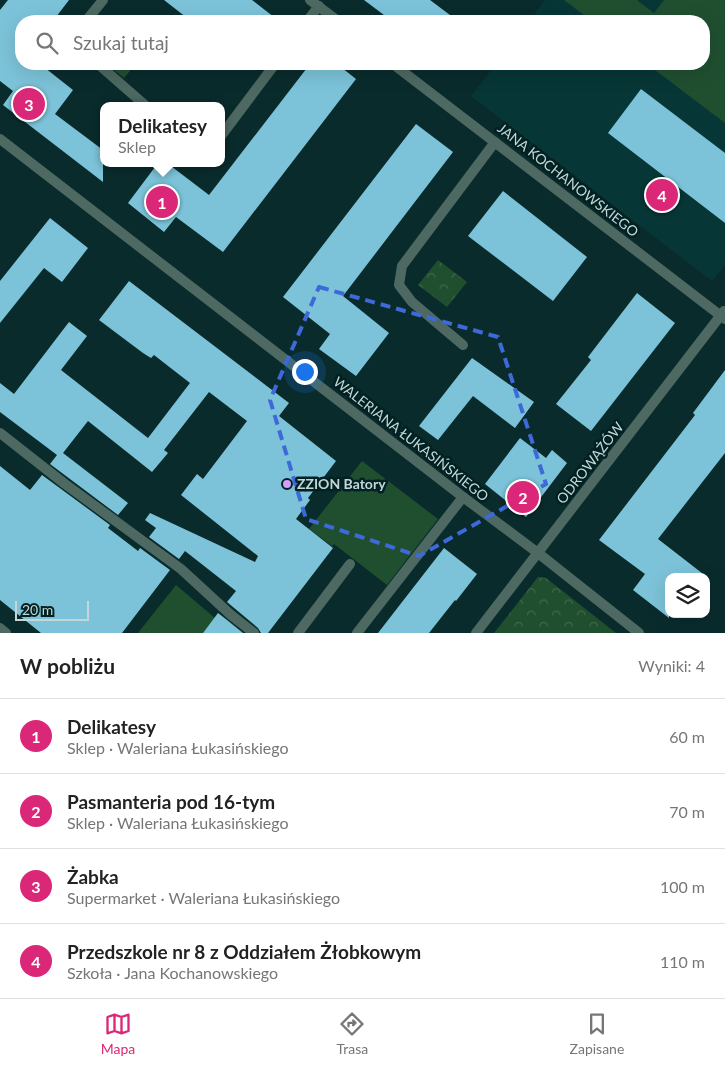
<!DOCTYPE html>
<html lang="pl">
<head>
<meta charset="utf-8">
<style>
  :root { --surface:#fff; --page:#f2f2f2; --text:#222; --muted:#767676; --line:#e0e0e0; --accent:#db2777 }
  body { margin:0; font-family:Lato,sans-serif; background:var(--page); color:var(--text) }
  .controls { position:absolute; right:15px; bottom:15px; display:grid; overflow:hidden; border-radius:10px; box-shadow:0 5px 20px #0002 }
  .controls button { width:45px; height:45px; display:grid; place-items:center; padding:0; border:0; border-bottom:1px solid var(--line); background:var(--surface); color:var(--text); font:25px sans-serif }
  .scale { position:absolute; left:15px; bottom:12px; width:74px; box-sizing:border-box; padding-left:5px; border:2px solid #c4d6d6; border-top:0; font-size:14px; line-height:18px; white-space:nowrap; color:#c4d6d6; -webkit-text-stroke:4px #012122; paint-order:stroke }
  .you { position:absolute; left:304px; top:371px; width:18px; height:18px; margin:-12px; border:4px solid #fff; border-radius:50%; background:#1a73e8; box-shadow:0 0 0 8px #1a73e833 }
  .badge { display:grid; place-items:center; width:32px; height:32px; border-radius:50%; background:var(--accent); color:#fff; font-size:16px; font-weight:700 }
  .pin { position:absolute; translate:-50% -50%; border:2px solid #fff; box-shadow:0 1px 5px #0006 }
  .popup { position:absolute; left:100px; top:102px; width:125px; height:65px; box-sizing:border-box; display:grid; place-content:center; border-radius:10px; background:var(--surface); filter:drop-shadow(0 1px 4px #0005); font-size:16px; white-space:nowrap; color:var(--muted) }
  .popup b { font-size:19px; color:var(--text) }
  .popup::after { content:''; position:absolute; left:50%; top:100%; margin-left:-10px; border:10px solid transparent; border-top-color:var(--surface) }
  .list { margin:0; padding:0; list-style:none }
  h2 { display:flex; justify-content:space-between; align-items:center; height:65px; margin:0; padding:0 20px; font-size:21px }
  h2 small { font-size:16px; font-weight:400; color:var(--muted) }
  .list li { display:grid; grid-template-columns:32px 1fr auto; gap:15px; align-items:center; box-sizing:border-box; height:75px; padding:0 20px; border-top:1px solid var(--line) }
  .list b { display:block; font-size:19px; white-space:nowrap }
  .list p { margin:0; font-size:16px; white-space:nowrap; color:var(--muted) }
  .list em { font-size:16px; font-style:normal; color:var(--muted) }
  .icon { flex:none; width:28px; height:28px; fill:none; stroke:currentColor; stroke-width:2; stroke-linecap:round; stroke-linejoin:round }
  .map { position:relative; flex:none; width:725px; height:633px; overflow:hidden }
  .search { position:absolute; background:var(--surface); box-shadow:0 5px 20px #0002; left:15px; right:15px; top:15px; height:55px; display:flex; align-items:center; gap:12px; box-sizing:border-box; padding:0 18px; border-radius:20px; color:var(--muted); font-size:19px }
  .sheet { height:365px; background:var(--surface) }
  nav { display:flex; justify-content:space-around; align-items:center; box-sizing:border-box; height:70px; border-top:1px solid var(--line); background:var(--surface); font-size:14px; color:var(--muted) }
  nav a { display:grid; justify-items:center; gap:2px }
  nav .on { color:var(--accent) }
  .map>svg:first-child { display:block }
  .built { fill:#073637 }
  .green { fill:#204f30 }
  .park { fill:url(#park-crowns) }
  .building { fill:#7cc3d9 }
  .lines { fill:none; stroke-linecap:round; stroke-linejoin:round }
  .lane { stroke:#4d6961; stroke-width:10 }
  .street { stroke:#4d6961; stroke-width:10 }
  .marked { fill:none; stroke:#3e69d8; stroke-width:4; stroke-dasharray:10 6; stroke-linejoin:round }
  .poi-dot { fill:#d49cfb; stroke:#012122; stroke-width:2 }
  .labels { text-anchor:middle; stroke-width:5; stroke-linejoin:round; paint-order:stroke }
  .street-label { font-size:14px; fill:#c4d6d6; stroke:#012122 }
  .poi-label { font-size:14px; font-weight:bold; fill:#c4d6d6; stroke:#012122; text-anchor:start }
</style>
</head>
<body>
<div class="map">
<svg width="725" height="633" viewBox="0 0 725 633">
  <defs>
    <pattern id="park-crowns" width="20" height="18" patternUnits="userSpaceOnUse" patternTransform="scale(1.25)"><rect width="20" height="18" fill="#204f30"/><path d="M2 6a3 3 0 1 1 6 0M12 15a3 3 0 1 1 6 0" fill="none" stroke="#3f684d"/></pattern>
  </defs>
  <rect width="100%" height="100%" fill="#0a2b2c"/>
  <!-- built -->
  <path class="built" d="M545,0H725V265L712,281L471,96L496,64H704V21H529Z"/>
  <!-- green -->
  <path class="green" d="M564,0H637L654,13L664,0H725V123L647,64H704V21H592Z
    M362,461L438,519L387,585L334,544L332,546L309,529Z
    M176,585L215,618L203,633H138Z"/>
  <!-- park -->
  <path class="park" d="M107,64H135L124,78Z
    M438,260L467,282L447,307L418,285Z
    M538,577L546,578L616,633H494Z"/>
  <!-- building -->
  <path class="building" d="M8,0H69L53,21H21V64H40L73,90L55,114L103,150V182L3,105L13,91L0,81V10Z
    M164,0H252L279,21H191Z
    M364,0H430L458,21H392Z
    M310,64H337L356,79L223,252L176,217L164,232L128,203L158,163H167L209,195Z
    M641,89L725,153V223L608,133Z
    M416,124L453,152L343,296L389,333L356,376L319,349L330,334L283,297Z
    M503,191L587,257L553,301L468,236Z
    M50,218L88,248L62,282L44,268L0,323V281Z
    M129,281L289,403L279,416L336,461L308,498L310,500L296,519L333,548L268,633H261L258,628L227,602L236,591L185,551L179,559L149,537L156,528L145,520L150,513L255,562L258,556L181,495L197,474L203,479L247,421L209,392L164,450L168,453L152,472L88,421L63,453L128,503L118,515L50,464L57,455L0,412V383L14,394L69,322L87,336L61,370L148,438L190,383L154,355L151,358L143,353L99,320Z
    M637,293L675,323L591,431L556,404L591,360L588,357Z
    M472,358L534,402L515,428L473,396L438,440L419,426Z
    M725,370V453L658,539L707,577H669V618L633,590L645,574L599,540L695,415L693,413Z
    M520,438L546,458L552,450L567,463L526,517L485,484Z
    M0,466L30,490L42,475L110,525L108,528L138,551L140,548L170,570L122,633H41L0,600Z
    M444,548L477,574L456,601L455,600L429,633H378Z
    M218,613L227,620L243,633H203Z"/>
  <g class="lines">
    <!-- lane -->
    <path class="lane" d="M86,21L103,0
      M307,21L319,6
      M98,64L146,106
      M221,136L275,64
      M463,345L412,302L399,285L402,266L495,142
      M0,433L65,484L181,569L231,615L254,633
      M298,633L350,564
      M357,633L463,497"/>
    <!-- street -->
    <path class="street" d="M310,0L338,21
      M393,64L725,319
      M0,139L463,497L538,553L639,633
      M0,628L6,633
      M476,633L724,311"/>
  </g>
  <!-- marked area -->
  <path class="marked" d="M319,287L498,337L546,484L419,556L306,519L270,400Z"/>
  <!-- markers -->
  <circle class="poi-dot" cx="287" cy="484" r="5"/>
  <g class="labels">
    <!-- street labels -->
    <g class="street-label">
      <text transform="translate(568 180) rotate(38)" y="5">JANA KOCHANOWSKIEGO</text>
      <text transform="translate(411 439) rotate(38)" y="5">WALERIANA ŁUKASIŃSKIEGO</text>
      <text transform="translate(590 463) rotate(-52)" y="5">ODROWĄŻÓW</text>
    </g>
    <!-- poi labels -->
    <g class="poi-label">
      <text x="297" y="489">ZZION Batory</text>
    </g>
  </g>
</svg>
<div class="controls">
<button><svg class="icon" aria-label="layers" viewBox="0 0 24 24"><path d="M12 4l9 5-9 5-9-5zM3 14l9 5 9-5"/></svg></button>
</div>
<div class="scale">20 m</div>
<div class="you"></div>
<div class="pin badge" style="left:162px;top:202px">1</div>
<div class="popup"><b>Delikatesy</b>Sklep</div>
<div class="pin badge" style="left:523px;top:497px">2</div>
<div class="pin badge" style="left:29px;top:104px">3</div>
<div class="pin badge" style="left:662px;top:195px">4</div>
<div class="search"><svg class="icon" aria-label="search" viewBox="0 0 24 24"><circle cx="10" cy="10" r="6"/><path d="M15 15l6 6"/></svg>Szukaj tutaj</div>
</div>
<section class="sheet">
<h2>W pobliżu<small>Wyniki: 4</small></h2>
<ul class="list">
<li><span class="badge">1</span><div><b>Delikatesy</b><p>Sklep · Waleriana Łukasińskiego</p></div><em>60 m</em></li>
<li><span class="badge">2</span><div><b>Pasmanteria pod 16-tym</b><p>Sklep · Waleriana Łukasińskiego</p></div><em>70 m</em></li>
<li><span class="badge">3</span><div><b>Żabka</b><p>Supermarket · Waleriana Łukasińskiego</p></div><em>100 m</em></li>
<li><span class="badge">4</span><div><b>Przedszkole nr 8 z Oddziałem Żłobkowym</b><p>Szkoła · Jana Kochanowskiego</p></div><em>110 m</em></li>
</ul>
</section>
<nav>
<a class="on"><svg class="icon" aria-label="map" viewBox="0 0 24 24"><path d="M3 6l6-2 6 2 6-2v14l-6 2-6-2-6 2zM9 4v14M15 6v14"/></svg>Mapa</a>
<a><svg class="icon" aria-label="directions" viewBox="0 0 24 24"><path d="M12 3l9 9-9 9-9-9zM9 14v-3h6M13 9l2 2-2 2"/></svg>Trasa</a>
<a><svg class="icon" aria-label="saved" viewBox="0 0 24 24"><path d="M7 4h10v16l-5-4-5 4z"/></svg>Zapisane</a>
</nav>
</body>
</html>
